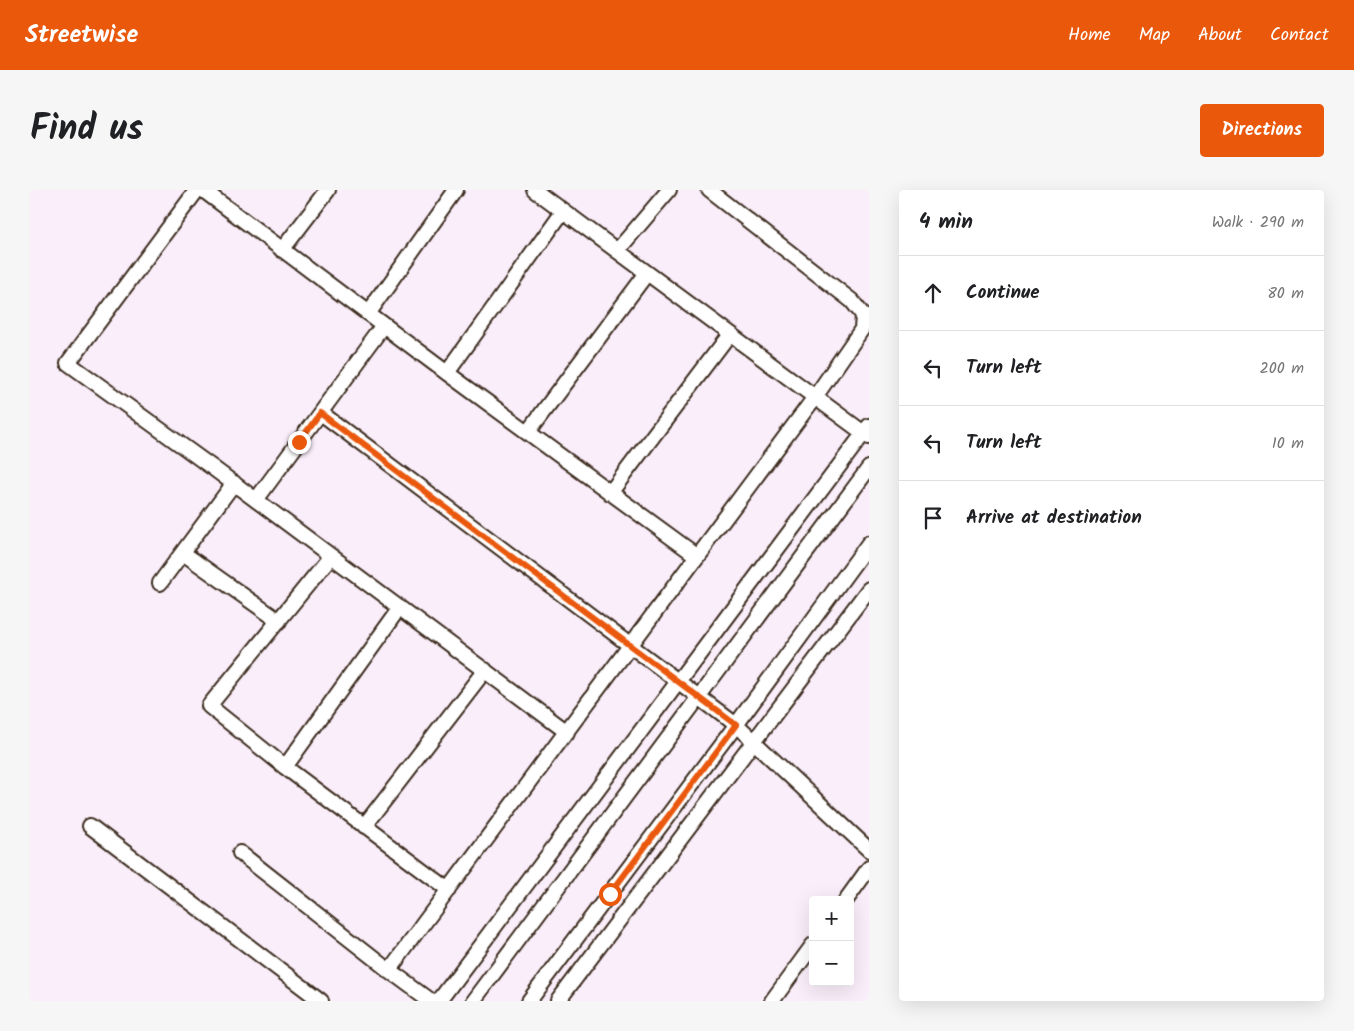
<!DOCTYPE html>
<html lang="en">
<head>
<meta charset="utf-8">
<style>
  :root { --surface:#fff; --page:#f6f6f6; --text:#202124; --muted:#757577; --line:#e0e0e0; --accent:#ea580c }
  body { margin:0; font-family:Kalam,sans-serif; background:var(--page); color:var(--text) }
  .controls { position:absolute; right:15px; bottom:15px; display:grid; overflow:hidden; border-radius:5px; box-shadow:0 5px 20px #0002 }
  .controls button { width:45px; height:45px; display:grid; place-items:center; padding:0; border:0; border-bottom:1px solid var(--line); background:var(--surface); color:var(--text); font:25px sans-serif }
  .stop { position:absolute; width:15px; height:15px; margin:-11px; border:4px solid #ea580c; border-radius:50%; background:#fff }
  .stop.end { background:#ea580c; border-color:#fff; box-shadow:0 1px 5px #0008 }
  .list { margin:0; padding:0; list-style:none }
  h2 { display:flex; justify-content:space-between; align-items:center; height:65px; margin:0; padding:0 20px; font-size:21px }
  h2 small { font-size:16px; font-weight:400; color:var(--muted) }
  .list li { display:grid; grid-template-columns:32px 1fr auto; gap:15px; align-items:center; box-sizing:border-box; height:75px; padding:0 20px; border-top:1px solid var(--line) }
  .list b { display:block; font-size:19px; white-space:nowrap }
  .list em { font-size:16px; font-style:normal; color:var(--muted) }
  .icon { flex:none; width:28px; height:28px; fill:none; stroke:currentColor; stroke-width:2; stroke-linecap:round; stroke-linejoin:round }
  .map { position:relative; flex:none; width:839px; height:811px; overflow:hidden; border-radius:5px }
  header { display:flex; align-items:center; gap:30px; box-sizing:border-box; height:70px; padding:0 25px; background:var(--accent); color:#fff }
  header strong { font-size:24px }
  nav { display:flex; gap:28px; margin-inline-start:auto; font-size:18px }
  .intro { display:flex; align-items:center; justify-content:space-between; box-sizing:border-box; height:120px; padding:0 30px }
  h1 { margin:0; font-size:35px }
  .button { padding:12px 22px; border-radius:5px; background:var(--accent); color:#fff; font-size:18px; font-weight:700 }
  main { display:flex; gap:30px; padding:0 30px }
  aside { flex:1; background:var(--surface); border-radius:5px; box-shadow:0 5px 20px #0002 }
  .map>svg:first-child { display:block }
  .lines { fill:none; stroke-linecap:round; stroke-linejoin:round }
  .minor-casing { stroke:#3b2a1e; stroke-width:18 }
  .minor { stroke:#fff; stroke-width:14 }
  .route { stroke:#ea580c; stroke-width:6 }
</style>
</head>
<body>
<header>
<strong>Streetwise</strong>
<nav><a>Home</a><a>Map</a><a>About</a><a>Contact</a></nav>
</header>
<div class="intro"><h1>Find us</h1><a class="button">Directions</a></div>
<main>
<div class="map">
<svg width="839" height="811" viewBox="0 0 839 811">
  <rect width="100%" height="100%" fill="#faeefa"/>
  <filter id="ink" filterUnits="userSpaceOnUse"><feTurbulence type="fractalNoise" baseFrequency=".02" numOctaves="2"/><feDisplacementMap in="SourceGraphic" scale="10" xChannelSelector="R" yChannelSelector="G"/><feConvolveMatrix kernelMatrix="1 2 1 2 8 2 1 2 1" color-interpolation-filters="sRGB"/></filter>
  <g filter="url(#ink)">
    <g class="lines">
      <!-- minor casing -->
      <g class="minor-casing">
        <path id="minor" d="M167,0L38,173L183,278L537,542
          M173,0L417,183L667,366
          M505,0L839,247
          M252,60L298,0
          M587,61L639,0
          M338,124L426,0
          M417,183L533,21
          M291,223L706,535L839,660
          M498,242L617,83
          M580,303L700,144
          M226,310L354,136
          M153,363L249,431
          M130,393L204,293
          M370,417L255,577L419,700
          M255,577L179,516L301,366
          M60,636L291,811
          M334,637L455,480
          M210,663L359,780L401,811
          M816,710L839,678
          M359,780L785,207L832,139L833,125L822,111L679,0
          M409,811L839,236
          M443,811L839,278
          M499,811L706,535L839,353
          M528,811L839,399
          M742,811L783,755"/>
      </g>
      <!-- minor -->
      <use href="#minor" class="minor"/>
    </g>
  </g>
  <g class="lines" filter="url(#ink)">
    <!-- route -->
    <path class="route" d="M269,252L290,223L706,535L580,704"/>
  </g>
</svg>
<div class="controls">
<button>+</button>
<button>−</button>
</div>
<div class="stop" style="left:580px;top:704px"></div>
<div class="stop end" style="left:269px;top:252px"></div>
</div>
<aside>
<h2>4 min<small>Walk · 290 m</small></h2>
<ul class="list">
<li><svg class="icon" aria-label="ahead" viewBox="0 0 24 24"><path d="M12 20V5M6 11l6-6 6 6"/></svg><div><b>Continue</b></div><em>80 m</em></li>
<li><svg class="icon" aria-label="left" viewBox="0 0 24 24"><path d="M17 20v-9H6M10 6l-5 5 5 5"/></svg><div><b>Turn left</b></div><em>200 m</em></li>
<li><svg class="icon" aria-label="left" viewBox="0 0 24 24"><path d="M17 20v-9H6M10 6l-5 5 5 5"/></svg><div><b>Turn left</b></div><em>10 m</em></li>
<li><svg class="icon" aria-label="arrive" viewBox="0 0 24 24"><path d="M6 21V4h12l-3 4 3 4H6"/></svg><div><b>Arrive at destination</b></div></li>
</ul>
</aside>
</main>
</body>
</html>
